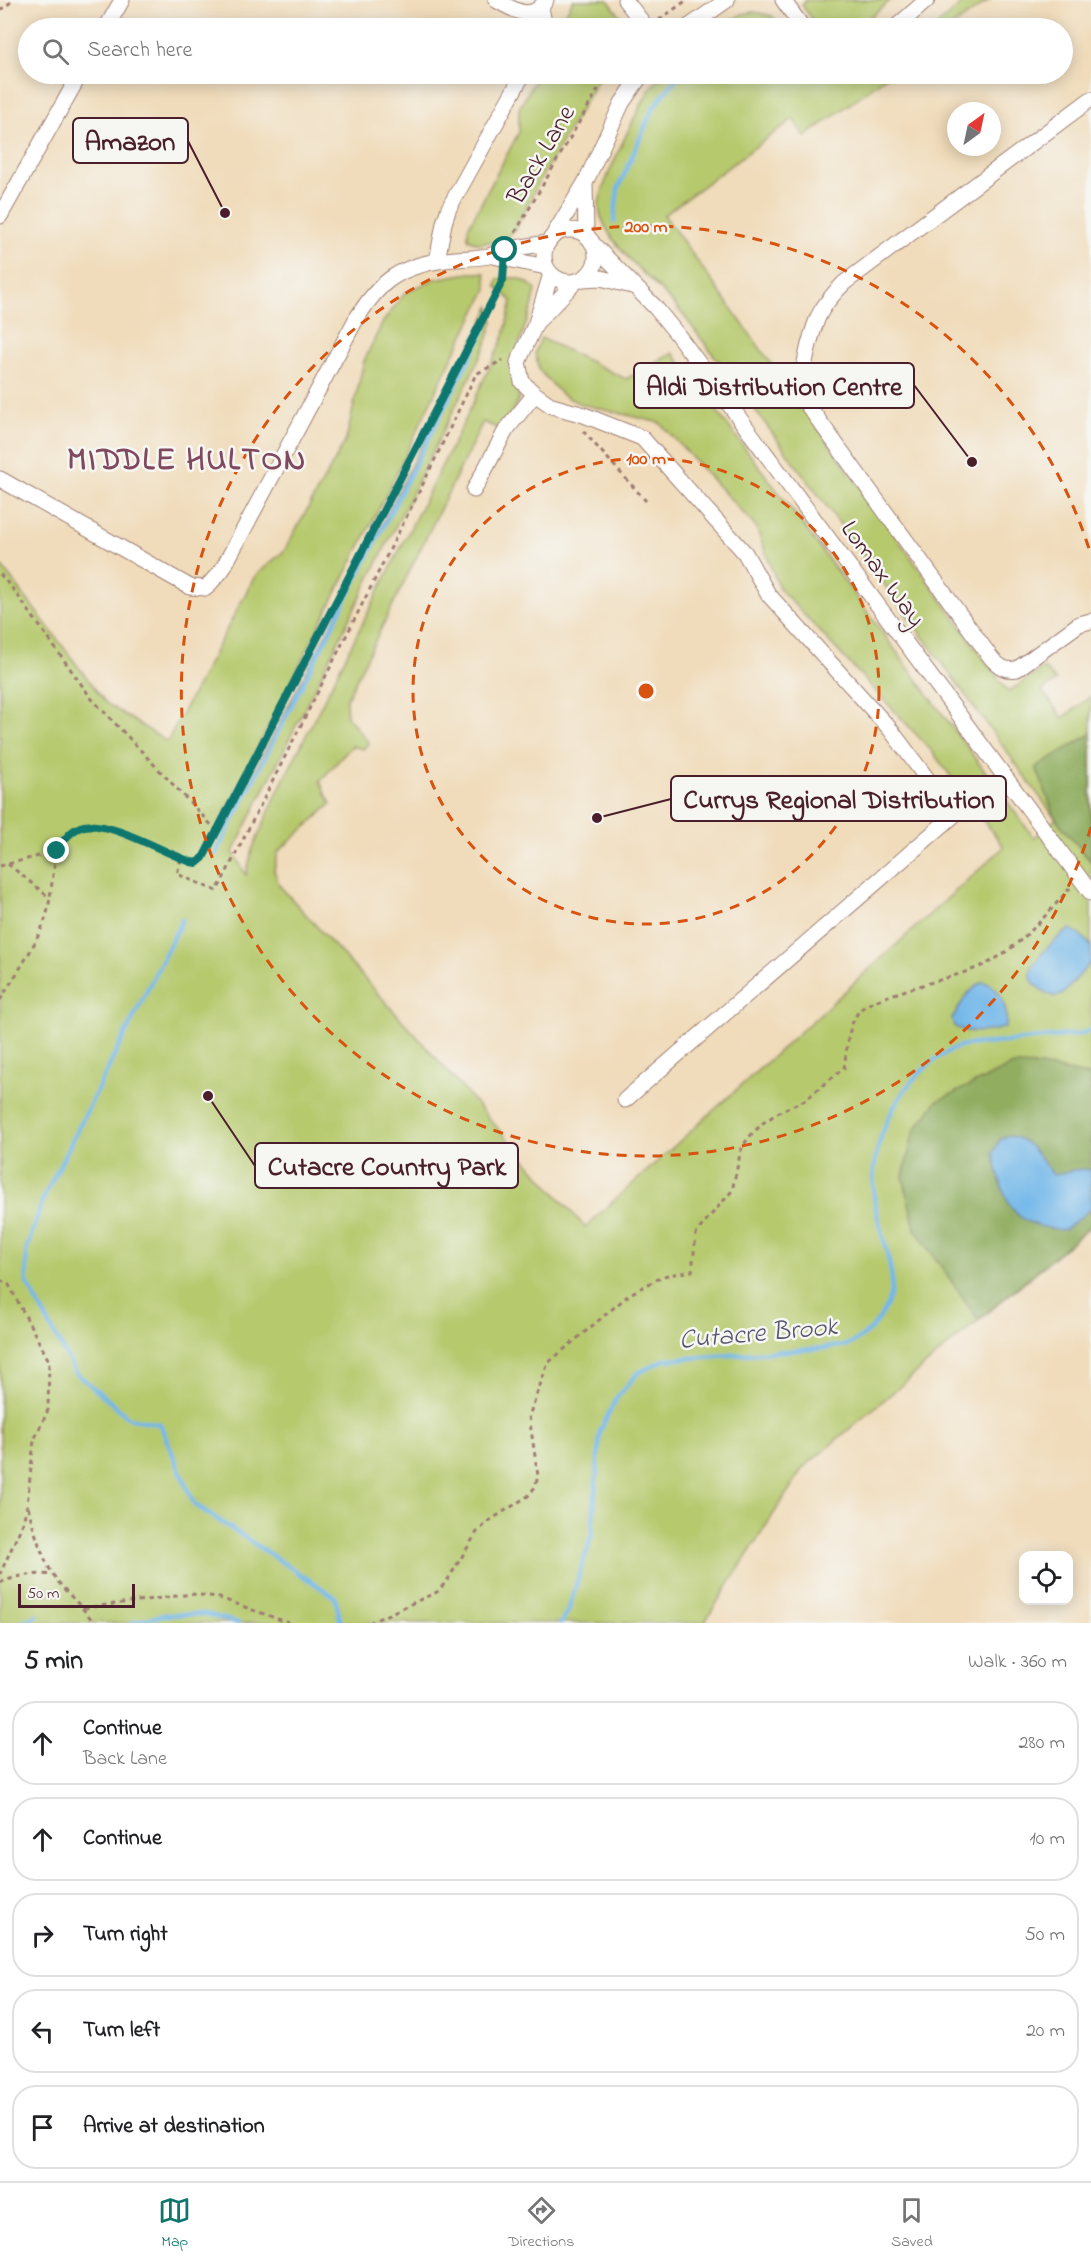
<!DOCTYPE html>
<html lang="en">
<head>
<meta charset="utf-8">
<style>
  :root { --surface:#fff; --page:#f6f6f6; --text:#202124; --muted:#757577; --line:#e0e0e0; --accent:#0f766e }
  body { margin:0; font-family:"Indie Flower",sans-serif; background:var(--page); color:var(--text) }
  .controls { position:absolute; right:18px; bottom:18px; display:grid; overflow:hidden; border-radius:12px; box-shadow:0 3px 15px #0003 }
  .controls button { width:54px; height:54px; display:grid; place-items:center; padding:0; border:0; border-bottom:2px solid var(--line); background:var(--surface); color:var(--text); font:30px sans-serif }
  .compass { position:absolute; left:947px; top:102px; width:54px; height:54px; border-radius:50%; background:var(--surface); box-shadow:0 3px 15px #0003; rotate:33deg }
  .scale { position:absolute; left:18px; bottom:15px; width:117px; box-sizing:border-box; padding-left:6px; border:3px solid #4a1f2b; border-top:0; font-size:16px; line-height:21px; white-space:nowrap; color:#4a1f2b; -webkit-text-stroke:4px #f6f6f2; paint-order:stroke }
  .stop { position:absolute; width:18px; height:18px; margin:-14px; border:4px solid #0f766e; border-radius:50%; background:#fff }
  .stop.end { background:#0f766e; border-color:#fff; box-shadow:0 2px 6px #0008 }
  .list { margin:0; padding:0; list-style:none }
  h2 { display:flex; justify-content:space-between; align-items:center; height:78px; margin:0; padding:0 24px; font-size:26px }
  h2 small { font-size:20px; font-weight:400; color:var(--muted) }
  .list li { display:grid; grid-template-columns:39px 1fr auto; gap:18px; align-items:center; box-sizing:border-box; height:84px; margin:0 12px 12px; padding:0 12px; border:2px solid var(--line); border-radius:24px }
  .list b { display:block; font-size:22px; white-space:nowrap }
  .list p { margin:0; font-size:20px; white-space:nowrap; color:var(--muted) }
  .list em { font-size:20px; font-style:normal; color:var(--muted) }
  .icon { flex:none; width:33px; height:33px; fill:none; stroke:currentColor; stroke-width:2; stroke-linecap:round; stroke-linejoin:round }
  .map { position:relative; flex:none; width:1091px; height:1623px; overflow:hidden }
  .search { position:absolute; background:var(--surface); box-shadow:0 3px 15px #0003; left:18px; right:18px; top:18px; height:66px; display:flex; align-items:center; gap:15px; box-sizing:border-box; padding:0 21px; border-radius:33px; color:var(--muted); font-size:22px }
  .sheet { height:558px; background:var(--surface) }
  nav { display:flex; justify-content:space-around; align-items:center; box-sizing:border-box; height:84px; border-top:2px solid var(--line); background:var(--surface); font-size:16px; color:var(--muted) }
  nav a { display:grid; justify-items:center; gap:3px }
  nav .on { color:var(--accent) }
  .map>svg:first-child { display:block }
  .green { fill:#b6c96d; stroke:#80744c; stroke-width:1.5 }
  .forest { fill:#90ad60; stroke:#6d6646; stroke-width:1.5 }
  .water { fill:#72b7e9; stroke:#5e6b8a; stroke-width:1.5 }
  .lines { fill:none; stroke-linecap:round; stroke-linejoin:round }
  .stream { stroke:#72b7e9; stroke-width:4.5 }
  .minor-casing { stroke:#9d7d72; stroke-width:17 }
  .path { stroke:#9d7d72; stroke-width:3; stroke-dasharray:4.5 4.5; stroke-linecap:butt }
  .minor { stroke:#fff; stroke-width:15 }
  .route { stroke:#0f766e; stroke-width:8 }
  .ring { fill:none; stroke:#d8530f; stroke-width:3; stroke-dasharray:10 8 }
  .labels { text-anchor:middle; stroke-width:5; stroke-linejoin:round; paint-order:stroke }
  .street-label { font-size:26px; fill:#4a1f2b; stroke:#f6f6f2 }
  .water-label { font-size:27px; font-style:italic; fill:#58546e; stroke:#f6f6f2 }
  .district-label { font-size:32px; font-weight:bold; letter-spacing:1.5px; fill:#81495e; stroke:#f6f6f2 }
  .centre { fill:#d8530f; stroke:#f6f6f2; stroke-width:3 }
  .ring-label { font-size:18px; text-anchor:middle; font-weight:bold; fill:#d8530f; stroke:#f6f6f2; stroke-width:5; stroke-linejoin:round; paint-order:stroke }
  .leader { fill:none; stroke:#4a1f2b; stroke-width:2 }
  .callout-dot { fill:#4a1f2b; stroke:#f6f6f2; stroke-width:2 }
  .callout { fill:#f6f6f2; stroke:#4a1f2b; stroke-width:2 }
  .callout-label { font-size:27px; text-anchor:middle; font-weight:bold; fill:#4a1f2b }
</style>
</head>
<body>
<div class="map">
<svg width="1091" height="1623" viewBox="0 0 1091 1623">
  <rect width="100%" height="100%" fill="#f6f6f2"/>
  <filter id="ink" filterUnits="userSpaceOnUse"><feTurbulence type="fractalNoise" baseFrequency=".0167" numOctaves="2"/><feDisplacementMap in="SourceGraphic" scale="12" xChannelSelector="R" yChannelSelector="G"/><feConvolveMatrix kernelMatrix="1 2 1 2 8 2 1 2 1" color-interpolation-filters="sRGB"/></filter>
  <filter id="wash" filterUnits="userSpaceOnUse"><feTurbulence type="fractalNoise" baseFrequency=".008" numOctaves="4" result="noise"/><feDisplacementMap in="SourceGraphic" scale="24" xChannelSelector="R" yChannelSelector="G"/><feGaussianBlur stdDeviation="1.35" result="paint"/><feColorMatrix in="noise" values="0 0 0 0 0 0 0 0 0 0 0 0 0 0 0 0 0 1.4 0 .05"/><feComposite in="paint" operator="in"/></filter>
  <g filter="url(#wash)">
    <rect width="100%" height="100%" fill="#f0dbba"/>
    <!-- green -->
    <path class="green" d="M573,0H608L629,28H564L563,19Z
      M806,0H891L857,28H825L812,20L802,5Z
      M966,0H989L950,28H934Z
      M754,12L772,16L779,24L773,28H721L742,14Z
      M538,74H601L540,180L516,228L504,241L478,243L468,239V228L519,132V109Z
      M663,74H890L805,137L793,119L664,215L1008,692L1044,668L1056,681L1042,691L1063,718L1091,696V1226L803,1468L704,1623H0V564L106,703L167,742L255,576L284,551L346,440L364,361L383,322L405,293L434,279L470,273H485L487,289L440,382L393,481L218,825L222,832L350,588L490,307L493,321L485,347L233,852L246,875L252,850L279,789L466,418L504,336L512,301L496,286L498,279C516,276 523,277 536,290L532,307L512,364L519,399L511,414L497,428L483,422L346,700L347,716L369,743L363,749L352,746L320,781L331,804L278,852L274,870L279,885L412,1031L585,1227L1004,847L931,750L779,588L756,527L660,423L581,404L562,395L539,370L535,352L541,338L626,379L673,353L800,521L1034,838L1056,819C933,651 811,482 684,316C661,285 606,248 599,209C596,192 638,110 649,91C653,85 658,79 663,74Z"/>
    <!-- forest -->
    <path class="forest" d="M1091,734V862L1056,819L1036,767Z
      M1013,1065L1042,1066L1091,1076V1226L978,1320L915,1229L903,1176L914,1131L937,1101Z"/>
    <!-- water -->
    <path class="water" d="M1071,929L1083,937L1091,946V962L1063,994L1055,997C1021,982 1026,969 1049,946C1056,940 1062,933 1071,929Z
      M982,982C1001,984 1008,1010 1006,1027C992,1032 968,1035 954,1026L952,1019L967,994Z
      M1006,1136C1030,1136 1038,1158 1053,1174C1066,1173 1078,1167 1091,1170V1209L1064,1230C1007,1226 1005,1200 993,1153L1000,1140Z"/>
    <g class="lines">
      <!-- stream -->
      <path class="stream" d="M738,28L750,21
        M614,222L618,189L653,108L680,74
        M215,855L487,324
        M182,920L43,1199L26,1251L27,1283L75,1372L129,1418L160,1424L194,1504L335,1597L341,1623
        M21,1623L37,1616
        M133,1623L163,1615L206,1614L238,1623
        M561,1623L568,1611L592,1534L600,1431L617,1397L638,1373L664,1360L826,1348C834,1346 845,1347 852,1343C877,1330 896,1300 891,1272C887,1247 877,1222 874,1196C868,1140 903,1069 958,1047C968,1043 983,1044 994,1043C1022,1040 1051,1037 1080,1034L1091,1030"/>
    </g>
  </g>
  <g filter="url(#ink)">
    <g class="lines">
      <!-- minor casing -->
      <g class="minor-casing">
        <path id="minor" d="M496,0C514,10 532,23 546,0
          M625,0L647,28
          M783,0L803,28
          M541,7L545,28
          M106,28L122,0
          M687,28L727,0
          M895,28L927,0
          M1091,99L844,283C834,293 824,304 818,317C810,337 798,380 804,400L992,659C1000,667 1005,671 1017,669L1079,624L1091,621
          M585,183L586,236
          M0,216L80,74
          M544 256a26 26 0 1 1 52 0a26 26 0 1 1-52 0Z
          M553,236L585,183L622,103L642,74
          M592,243L655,307L677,334L1091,893
          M493,256L546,267
          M437,261L444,223L449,208L523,74
          M551,274L536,323L518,362L522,382L535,394L552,406L584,415L642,438L745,553L768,594L890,729L954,815L625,1100
          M582,279L601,278L632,286
          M539,320L576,281
          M0,479L190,587L206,588L222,570L355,321C377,285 395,268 438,261C455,258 472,259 489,256C495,254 500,251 506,250C520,247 534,245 548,243
          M474,490L506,430L535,394"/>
      </g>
      <!-- path -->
      <path class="path" d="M0,10L14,0
        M659,20L687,0
        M515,233L607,74
        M583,431L646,501
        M0,574L16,593L91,698L217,831
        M181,859L177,874L217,891L422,486L476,374L503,360
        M8,864L50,898
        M0,866L58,851
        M0,1000C16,974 34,949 45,920C53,898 51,856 64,840C72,830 84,825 96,826C122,826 165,853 191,862L197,863L203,858L503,280L504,273
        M0,1280L9,1285L49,1361L48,1410L34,1440L27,1505L23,1523L0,1574
        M28,1507C34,1529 40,1553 52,1573C63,1591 82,1605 94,1623
        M0,1583C18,1575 33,1573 53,1575
        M84,1608L192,1594L217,1597L289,1623
        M369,1623L437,1592L447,1581L477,1532L489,1521L528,1496L535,1487L538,1476L529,1416L548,1363L630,1294L663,1276L692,1271L696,1234L704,1223L732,1191L741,1150L748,1138L764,1122L781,1111L805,1100L844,1068C847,1050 847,1027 859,1011C872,995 962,977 988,963C1023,944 1044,917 1070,888"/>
      <!-- minor -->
      <use href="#minor" class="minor"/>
    </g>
  </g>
  <g class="lines" filter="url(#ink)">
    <!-- route -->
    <path class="route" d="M57,851C64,840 71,829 84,826C111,821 164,853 191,862L197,863L203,858L503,280L505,250"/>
  </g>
  <!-- distance rings -->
  <g class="ring">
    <circle cx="646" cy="691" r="233"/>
    <path d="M1091 827A465 465 0 1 1 1091 555"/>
  </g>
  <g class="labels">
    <!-- street labels -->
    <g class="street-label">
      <text transform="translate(540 154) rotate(-60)" y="9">Back Lane</text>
      <text transform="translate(884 573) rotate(54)" y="9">Lomax Way</text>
    </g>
    <!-- water labels -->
    <g class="water-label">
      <text transform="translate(758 1332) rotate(-5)" y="9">Cutacre Brook</text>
    </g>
    <!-- district labels -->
    <g class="district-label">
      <text x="187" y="469">MIDDLE HULTON</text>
    </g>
  </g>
  <circle cx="646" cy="691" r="9" class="centre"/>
  <g class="ring-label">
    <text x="646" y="232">200 m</text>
    <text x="646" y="464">100 m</text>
  </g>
  <!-- callouts -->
  <path class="leader" d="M225 213L188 141M972 462L914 385M597 818L671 799M208 1096L255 1166"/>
  <g class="callout-dot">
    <circle cx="225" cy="213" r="6"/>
    <circle cx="972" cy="462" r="6"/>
    <circle cx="597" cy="818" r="6"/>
    <circle cx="208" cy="1096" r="6"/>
  </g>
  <g class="callout">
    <rect x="73" y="118" width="115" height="45" rx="6"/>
    <rect x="634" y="363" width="280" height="45" rx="6"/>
    <rect x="671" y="776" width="335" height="45" rx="6"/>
    <rect x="255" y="1143" width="263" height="45" rx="6"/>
  </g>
  <g class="callout-label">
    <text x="130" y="150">Amazon</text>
    <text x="774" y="395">Aldi Distribution Centre</text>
    <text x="839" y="808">Currys Regional Distribution</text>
    <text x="387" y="1175">Cutacre Country Park</text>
  </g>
</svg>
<div class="controls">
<button><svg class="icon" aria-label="locate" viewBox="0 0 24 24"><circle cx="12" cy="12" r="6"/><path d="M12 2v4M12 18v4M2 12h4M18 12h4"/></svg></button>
</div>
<svg class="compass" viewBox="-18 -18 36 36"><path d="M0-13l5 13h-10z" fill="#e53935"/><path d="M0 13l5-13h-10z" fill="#757577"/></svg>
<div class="scale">50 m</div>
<div class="stop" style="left:505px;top:250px"></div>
<div class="stop end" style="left:57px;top:851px"></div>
<div class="search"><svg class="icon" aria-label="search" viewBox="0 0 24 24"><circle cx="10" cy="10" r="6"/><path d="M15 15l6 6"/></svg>Search here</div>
</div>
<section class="sheet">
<h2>5 min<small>Walk · 360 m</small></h2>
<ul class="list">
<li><svg class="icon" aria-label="ahead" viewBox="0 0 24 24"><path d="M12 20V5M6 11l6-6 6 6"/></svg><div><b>Continue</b><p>Back Lane</p></div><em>280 m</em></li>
<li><svg class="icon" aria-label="ahead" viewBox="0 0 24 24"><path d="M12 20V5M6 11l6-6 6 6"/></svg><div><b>Continue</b></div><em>10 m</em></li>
<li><svg class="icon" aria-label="right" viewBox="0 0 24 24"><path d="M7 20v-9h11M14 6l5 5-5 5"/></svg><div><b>Turn right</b></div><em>50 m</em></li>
<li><svg class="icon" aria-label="left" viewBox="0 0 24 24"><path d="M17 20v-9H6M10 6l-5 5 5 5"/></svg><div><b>Turn left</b></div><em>20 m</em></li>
<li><svg class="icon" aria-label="arrive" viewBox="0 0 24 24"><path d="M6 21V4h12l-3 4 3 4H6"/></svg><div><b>Arrive at destination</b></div></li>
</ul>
</section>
<nav>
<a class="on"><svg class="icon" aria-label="map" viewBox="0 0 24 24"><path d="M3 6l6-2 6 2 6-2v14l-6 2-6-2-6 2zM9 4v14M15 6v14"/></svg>Map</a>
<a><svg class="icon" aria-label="directions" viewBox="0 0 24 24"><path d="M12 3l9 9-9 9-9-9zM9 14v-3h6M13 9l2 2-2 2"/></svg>Directions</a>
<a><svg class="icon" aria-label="saved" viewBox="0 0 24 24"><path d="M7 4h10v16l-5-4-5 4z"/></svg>Saved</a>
</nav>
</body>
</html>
